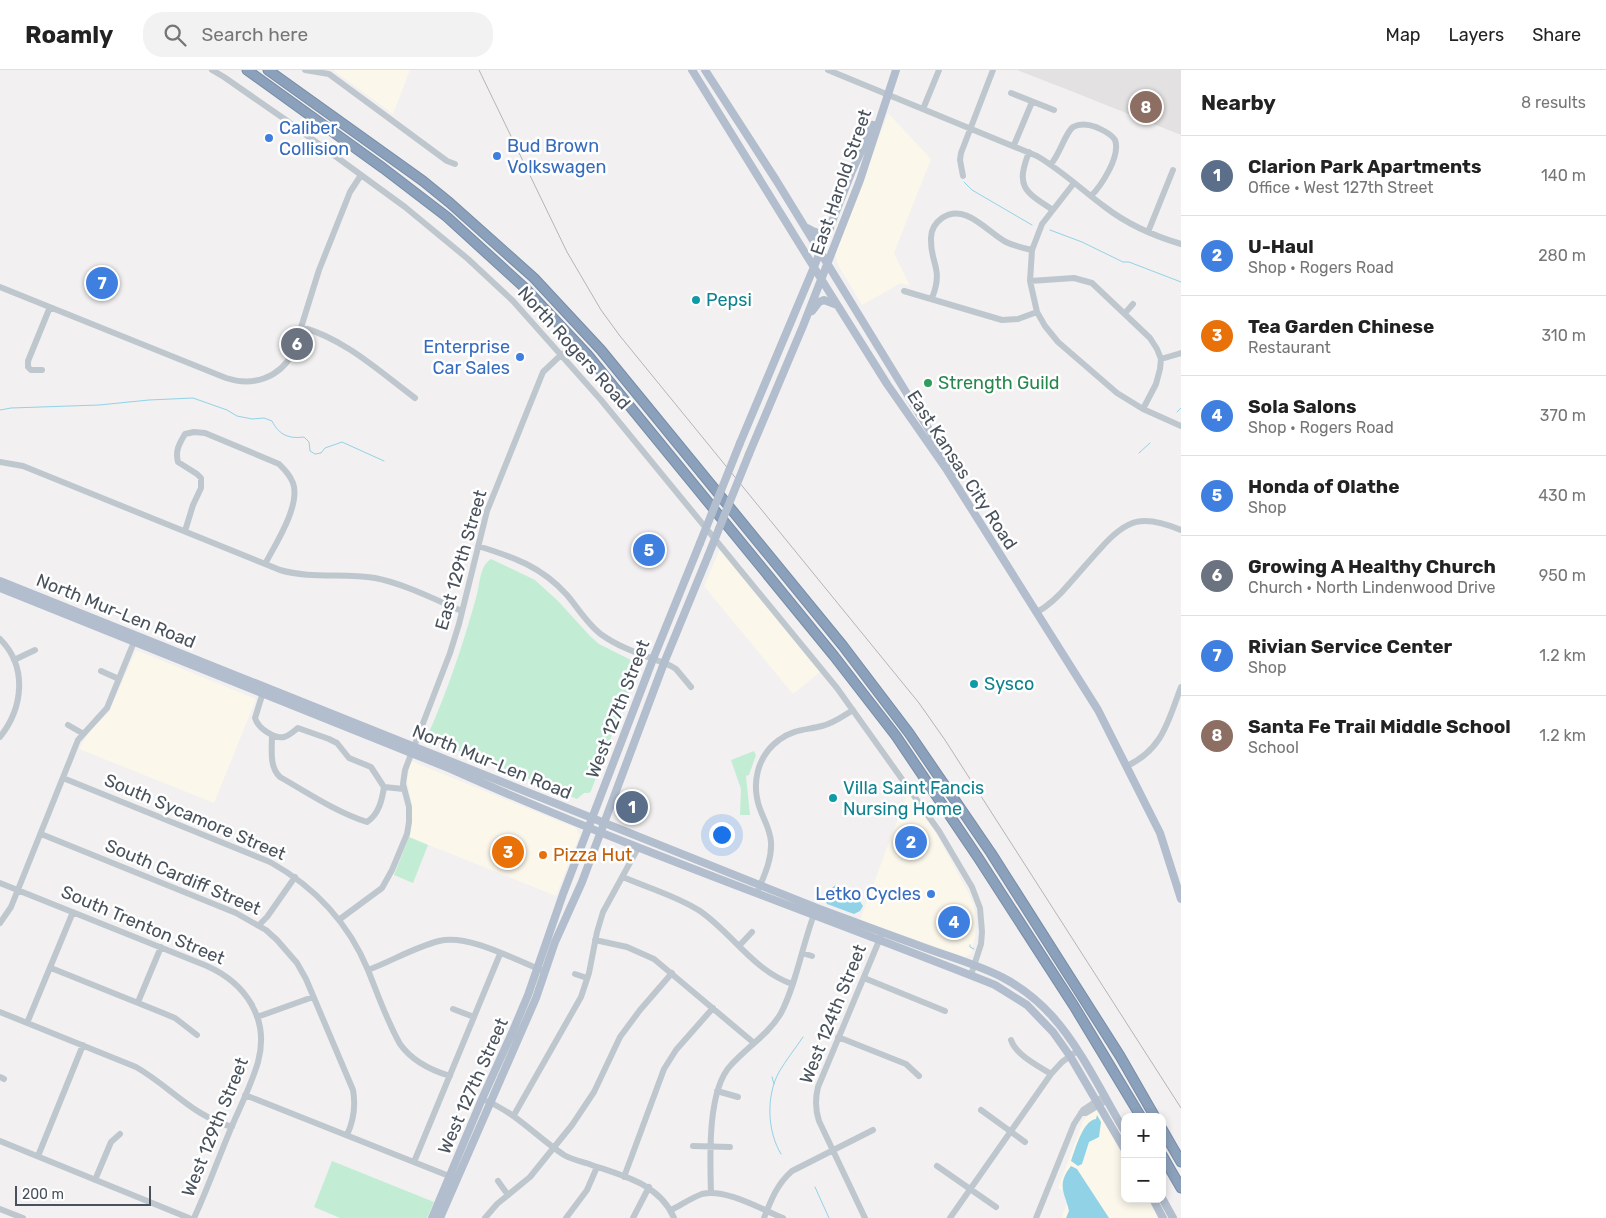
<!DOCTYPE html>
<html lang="en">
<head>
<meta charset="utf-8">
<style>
  :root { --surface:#fff; --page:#f2f2f2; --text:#222; --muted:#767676; --line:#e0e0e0; --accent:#7c3aed }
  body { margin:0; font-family:Rubik,sans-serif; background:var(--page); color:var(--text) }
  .controls { position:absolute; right:15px; bottom:15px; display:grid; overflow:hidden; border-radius:10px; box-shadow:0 2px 8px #0003 }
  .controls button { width:45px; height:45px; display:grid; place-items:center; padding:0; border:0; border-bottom:1px solid var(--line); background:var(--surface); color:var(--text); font:25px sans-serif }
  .scale { position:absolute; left:15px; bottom:12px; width:136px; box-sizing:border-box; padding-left:5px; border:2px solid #49525c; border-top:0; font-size:14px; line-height:18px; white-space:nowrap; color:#49525c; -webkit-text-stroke:4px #fff; paint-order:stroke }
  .you { position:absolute; left:721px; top:764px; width:18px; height:18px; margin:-12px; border:4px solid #fff; border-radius:50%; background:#1a73e8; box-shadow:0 0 0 8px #1a73e833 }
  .badge { display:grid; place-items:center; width:32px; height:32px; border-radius:50%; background:var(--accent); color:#fff; font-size:16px; font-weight:700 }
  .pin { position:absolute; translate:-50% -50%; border:2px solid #fff; box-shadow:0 1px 5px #0006 }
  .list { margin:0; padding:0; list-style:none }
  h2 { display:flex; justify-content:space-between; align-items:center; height:65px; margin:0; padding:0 20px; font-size:21px }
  h2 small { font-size:16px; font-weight:400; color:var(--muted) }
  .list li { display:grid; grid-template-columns:32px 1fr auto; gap:15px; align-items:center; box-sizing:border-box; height:80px; padding:0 20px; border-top:1px solid var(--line) }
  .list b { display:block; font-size:19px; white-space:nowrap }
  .list p { margin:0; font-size:16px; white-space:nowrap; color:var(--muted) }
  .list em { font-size:16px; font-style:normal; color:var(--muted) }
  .icon { flex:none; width:28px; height:28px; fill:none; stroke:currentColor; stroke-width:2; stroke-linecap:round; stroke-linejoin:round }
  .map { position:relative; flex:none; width:1181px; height:1148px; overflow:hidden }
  header { display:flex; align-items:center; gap:30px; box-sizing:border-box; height:70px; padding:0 25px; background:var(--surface); border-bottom:1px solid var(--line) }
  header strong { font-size:24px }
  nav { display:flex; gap:28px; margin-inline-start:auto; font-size:18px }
  .search { width:350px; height:45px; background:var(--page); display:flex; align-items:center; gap:12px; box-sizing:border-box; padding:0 18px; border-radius:20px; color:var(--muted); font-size:19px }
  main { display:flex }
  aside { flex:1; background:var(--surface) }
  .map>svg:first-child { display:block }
  .commercial { fill:#fbf7eb }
  .education { fill:#e3e1e1 }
  .green { fill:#c2edd4 }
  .water { fill:#92d2e7 }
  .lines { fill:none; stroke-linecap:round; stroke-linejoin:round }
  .stream { stroke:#92d2e7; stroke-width:1 }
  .highway-casing { stroke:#768ca7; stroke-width:11 }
  .minor { stroke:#bfc7ce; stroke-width:6 }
  .major { stroke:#b2becd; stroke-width:8 }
  .highway { stroke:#8ba1bb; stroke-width:9 }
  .rail { stroke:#b3b5ba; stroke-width:1 }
  .major-bridge { stroke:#b2becd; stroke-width:8 }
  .shop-dot { fill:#3f7fe0; stroke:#fff; stroke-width:2 }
  .culture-dot { fill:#0f9aa8; stroke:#fff; stroke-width:2 }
  .leisure-dot { fill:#2e9e5b; stroke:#fff; stroke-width:2 }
  .food-dot { fill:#e8710a; stroke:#fff; stroke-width:2 }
  .labels { text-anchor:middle; stroke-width:5; stroke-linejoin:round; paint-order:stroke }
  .shop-label { font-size:18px; fill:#366cbe; stroke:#fff; text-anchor:start }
  .street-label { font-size:18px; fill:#49525c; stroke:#fff }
  .culture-label { font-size:18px; fill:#0d838f; stroke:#fff; text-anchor:start }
  .leisure-label { font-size:18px; fill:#27864d; stroke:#fff; text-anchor:start }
  .food-label { font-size:18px; fill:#c56008; stroke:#fff; text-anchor:start }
</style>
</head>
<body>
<header>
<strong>Roamly</strong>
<div class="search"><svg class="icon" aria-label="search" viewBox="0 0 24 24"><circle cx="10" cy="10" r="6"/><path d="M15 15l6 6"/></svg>Search here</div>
<nav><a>Map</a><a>Layers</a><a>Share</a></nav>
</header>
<main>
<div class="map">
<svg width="1181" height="1148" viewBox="0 0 1181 1148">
  <rect width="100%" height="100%" fill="#f2f0f0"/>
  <!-- commercial -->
  <path class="commercial" d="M333,0H410L393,44Z
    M888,43L931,89L894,183L910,216L901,213L862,235L838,195L835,184Z
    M720,479L820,602L793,624L704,516Z
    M136,580L256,629L214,733L79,679L89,662L109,642Z
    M411,691L576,758L580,765L556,826L409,767L412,753V735L407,710Z
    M908,722L936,763L969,824L974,836L976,853L975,867L971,884L965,887L860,850Z
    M1095,1036L1125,1088V1129H1148L1158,1148H1061L1071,1124L1058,1118L1083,1051Z"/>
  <!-- education -->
  <path class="education" d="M1017,0H1181V65L1071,21Z"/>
  <!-- green -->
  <path class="green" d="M491,489L535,510L558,531L590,566L599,574L633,591L635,604L591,721L589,723H584L577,729L479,688L431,671L427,667C447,622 463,575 476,528C480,516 479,496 491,489Z
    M754,681L756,685L749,705L746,706L750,745H740L741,719L731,690Z
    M409,767L428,775L413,813L394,805Z
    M332,1091L434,1132L427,1148H340L314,1137Z"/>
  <!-- water -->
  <path class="water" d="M836,815C847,818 857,826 863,836L860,841L854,844L827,834L825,829L826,822Z
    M1097,1045L1101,1052L1099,1067L1089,1072L1082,1094L1078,1096L1071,1091C1075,1080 1083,1050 1096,1049Z
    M1071,1096L1077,1099L1109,1148H1066L1069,1141C1065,1123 1056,1115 1071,1096Z"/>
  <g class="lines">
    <!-- stream -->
    <path class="stream" d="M964,112L972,120L1032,155
      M1050,160L1082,172L1123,192H1129L1181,212
      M0,340L11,338L99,335L149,330L193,328L227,340L237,346L252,349L264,348L272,351C279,365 289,369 304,367L309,372L310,381L315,384L321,383L325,378L342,372L384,391
      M1177,342L1181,338
      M1139,383L1150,373
      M970,875V877L974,879
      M772,1007L774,1014
      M781,1084C767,1061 766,1026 779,1002C786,990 795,979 803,967
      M815,1117L829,1148"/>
    <!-- highway casing -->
    <g class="highway-casing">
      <path id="highway" d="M247,0L383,98L447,147L526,219L587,284L834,586L896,666L979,789L1074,936L1141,1047
        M268,0L423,111L450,133L534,208L601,280L843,576L909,663L991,783L1120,986L1155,1047
        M1162,1059L1181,1092
        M1162,1085L1181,1118"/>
    </g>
    <!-- minor -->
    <path class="minor" d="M212,0L224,7L283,48L405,137L468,189L513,231L601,330L837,618L939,761L972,817L980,838L982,862L981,874L971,905
      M305,0L329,4L447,91L455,94
      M828,0L1037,86C1061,100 1082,120 1105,137C1127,154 1154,166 1181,174
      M1011,23L1054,40
      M923,39L939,0
      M1014,75L1032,32
      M1029,82C1016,116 1023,121 1053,140
      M1051,94C1060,84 1065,63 1073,57C1080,53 1088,54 1096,57C1102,60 1111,63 1115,70C1121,86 1101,116 1091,126
      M963,106L960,90L961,83L993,0
      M1074,113L1042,154L1032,180L1030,211L1037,242L1045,256L1058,272L1117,323L1143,339L1181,356
      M1148,162L1173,100
      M1030,211L1074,208L1092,213L1150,268L1157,279L1161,289L1160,299L1156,314L1143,339
      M0,217L226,308C253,317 279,308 293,283L319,200L350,122L361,105
      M904,221L1002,250L1018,249L1037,242
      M932,228C944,198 930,194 931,168C931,160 935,153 942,148C965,132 987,162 1006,172C1014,176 1023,178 1032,180
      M1125,243L1133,234
      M301,257C345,269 379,301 415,328
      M1161,289L1181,283
      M42,300H31L28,297V291L50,237
      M0,392L23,396L280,500C311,509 343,503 375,508C402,513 436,530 462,541
      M185,461L193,435L201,418V408L197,404L178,392C175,381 179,374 185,364L194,362L205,363L279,394C285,400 290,405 293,413C301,435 275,475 265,494
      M478,476C513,487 541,496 567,525C578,538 588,555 602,565C623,580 648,586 671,596L676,599L691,617
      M1037,542C1050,535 1059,526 1069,514C1079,503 1089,491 1100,479C1127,448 1143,444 1181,460
      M0,569C28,597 23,638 0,667
      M14,590L35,580
      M101,601L119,609
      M264,619L255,648C258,658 274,669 284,667C289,666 294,661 298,658L329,669L337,673L349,688L371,697L384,717L404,719
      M68,655L82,663
      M272,665C272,679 269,697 280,707C308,723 336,742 367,752C379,744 382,730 384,717
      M1127,696C1163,679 1168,651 1181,617
      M63,708L270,792C315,817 348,852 368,900C378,925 387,951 400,974C412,991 430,1000 450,1006
      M41,764L236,843L266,860L277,870L297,893L306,909L353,1020C356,1037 354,1050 347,1065
      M623,807C648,818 677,826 700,841C733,864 753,900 792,914
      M0,813L207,896C245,913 270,948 258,992C252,1013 241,1035 232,1056C219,1086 208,1118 194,1148
      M757,823C764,806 772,790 771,772C770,759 764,750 760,739C751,714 757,686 779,670C793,659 807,660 822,656C834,653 843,646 853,640
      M340,849L382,818L392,800L407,764L409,752V737L403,714L405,700L450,583L459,554L487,441L543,302L562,284
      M0,853L11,837L78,670L107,638L136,567
      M259,855L267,847L295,807
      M595,870L627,877L654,889L754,973
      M739,876L752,862
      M802,883L812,886
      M51,898L163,943L175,948L197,965
      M368,900C392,891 415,877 439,871C469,864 513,889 541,900
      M575,904L587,908
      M864,908L945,941
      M138,932L161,877
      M453,939L474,947
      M0,942L136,997C171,1017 191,1045 232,1057
      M257,947L313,927
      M27,953L73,842
      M838,967L906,994L919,1006
      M1011,970C1016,985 1038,996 1051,1004
      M0,1007L4,1009
      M717,1021L738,1027
      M245,1025L454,1108
      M482,1029C516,1042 535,1066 564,1085C571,1089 579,1091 586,1093C619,1105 659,1112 674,1148
      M981,1040L1025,1072
      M1081,1043H1086L1106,1031
      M514,1045L581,927L589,903L597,862L603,842L638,778
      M0,1071L189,1148
      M693,1076L730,1077
      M38,1086L83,975
      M414,1092L500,884
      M937,1096L996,1137
      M624,1107L664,999L676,980L713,938
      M95,1110L111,1072L120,1064
      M498,1111L508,1125
      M711,1123C710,1088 707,1020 731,995C747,977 769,964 781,943C797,912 802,875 815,842
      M0,1139L23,1148
      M671,1140C681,1135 691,1128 702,1124C725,1118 761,1139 783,1148
      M485,1148L497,1134L530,1107L572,1055L594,1022L620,967L640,940L672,903
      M566,1148L587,1120L597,1097
      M633,1148L649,1117
      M764,1148C771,1130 777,1114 792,1101L873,1060
      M865,1148L819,1051C815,1039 815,1029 818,1017L881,866
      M950,1148L1051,1004L1062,992L1077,981
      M1036,1148L1074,1054L1083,1040L1104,1026"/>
    <!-- major -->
    <path class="major" d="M692,0L828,220L887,314L947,400L1098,640L1160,763L1181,829
      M705,0L776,110L955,402
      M807,158C816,163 822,166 830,158
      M812,241L819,232L824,230L837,235
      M740,373L814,197L852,101L873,55
      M749,384L803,256L860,110L896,0
      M0,511L817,838C852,851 886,864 920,876C974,896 1012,902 1052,946C1081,978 1103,1025 1125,1062
      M0,518L451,699C629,779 814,843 995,915L1027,935L1053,962L1070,986L1125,1080
      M1162,1128L1173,1148
      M1153,1129L1163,1148
      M432,1148L482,1029L512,963L528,925L563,824L653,589L700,473
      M440,1148L536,928L555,872L582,812L664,593L708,486"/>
    <!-- highway -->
    <use href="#highway" class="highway"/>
    <!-- rail -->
    <path class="rail" d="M479,0L567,182L601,240L620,266L919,633L945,670L1181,1038"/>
    <!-- major-bridge -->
    <path class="major-bridge" d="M700,473L740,373
      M708,486L749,384"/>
  </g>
  <!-- markers -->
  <g class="shop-dot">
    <circle cx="269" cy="68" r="5"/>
    <circle cx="497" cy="86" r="5"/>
    <circle cx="520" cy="287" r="5"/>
    <circle cx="931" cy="824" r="5"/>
  </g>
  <g class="culture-dot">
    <circle cx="696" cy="230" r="5"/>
    <circle cx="974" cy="614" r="5"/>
    <circle cx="833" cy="728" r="5"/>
  </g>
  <circle class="leisure-dot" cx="928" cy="313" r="5"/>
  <circle class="food-dot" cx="543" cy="785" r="5"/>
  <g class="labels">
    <!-- shop labels -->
    <g class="shop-label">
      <text x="279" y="64">Caliber<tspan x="279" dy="21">Collision</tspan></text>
      <text x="507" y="82">Bud Brown<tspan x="507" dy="21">Volkswagen</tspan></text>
      <text x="510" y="283" text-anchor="end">Enterprise<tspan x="510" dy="21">Car Sales</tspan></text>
      <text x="921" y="830" text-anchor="end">Letko Cycles</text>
    </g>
    <!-- street labels -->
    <g class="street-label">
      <text transform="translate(841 112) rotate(-71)" y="6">East Harold Street</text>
      <text transform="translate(574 278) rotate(48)" y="6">North Rogers Road</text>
      <text transform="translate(962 400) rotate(57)" y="6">East Kansas City Road</text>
      <text transform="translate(461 490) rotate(-74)" y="6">East 129th Street</text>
      <text transform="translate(116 541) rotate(22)" y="6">North Mur-Len Road</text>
      <text transform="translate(618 639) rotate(-69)" y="6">West 127th Street</text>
      <text transform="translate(492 692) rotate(22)" y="6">North Mur-Len Road</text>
      <text transform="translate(195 747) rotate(23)" y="6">South Sycamore Street</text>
      <text transform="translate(183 807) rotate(23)" y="6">South Cardiff Street</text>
      <text transform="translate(143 855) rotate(23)" y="6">South Trenton Street</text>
      <text transform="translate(833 944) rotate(-68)" y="6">West 124th Street</text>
      <text transform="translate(473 1016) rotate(-66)" y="6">West 127th Street</text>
      <text transform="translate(215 1057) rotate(-68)" y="6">West 129th Street</text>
    </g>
    <!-- culture labels -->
    <g class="culture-label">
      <text x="706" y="236">Pepsi</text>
      <text x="984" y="620">Sysco</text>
      <text x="843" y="724">Villa Saint Fancis<tspan x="843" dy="21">Nursing Home</tspan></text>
    </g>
    <!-- leisure labels -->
    <g class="leisure-label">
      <text x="938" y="319">Strength Guild</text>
    </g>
    <!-- food labels -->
    <g class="food-label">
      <text x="553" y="791">Pizza Hut</text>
    </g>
  </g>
</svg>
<div class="controls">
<button>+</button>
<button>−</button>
</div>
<div class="scale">200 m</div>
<div class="you"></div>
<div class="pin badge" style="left:632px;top:737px;background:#5c6f8a">1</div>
<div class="pin badge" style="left:911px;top:772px;background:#3f7fe0">2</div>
<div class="pin badge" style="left:508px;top:782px;background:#e8710a">3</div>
<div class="pin badge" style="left:954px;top:852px;background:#3f7fe0">4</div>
<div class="pin badge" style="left:649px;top:480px;background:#3f7fe0">5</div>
<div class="pin badge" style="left:297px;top:274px;background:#6b7280">6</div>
<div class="pin badge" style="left:102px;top:213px;background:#3f7fe0">7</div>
<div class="pin badge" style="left:1146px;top:37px;background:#8d6e63">8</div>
</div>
<aside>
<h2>Nearby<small>8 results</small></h2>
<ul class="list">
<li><span class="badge" style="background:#5c6f8a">1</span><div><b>Clarion Park Apartments</b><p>Office · West 127th Street</p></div><em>140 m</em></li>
<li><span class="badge" style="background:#3f7fe0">2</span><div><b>U-Haul</b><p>Shop · Rogers Road</p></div><em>280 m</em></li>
<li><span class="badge" style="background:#e8710a">3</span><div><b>Tea Garden Chinese</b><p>Restaurant</p></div><em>310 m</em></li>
<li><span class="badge" style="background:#3f7fe0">4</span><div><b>Sola Salons</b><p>Shop · Rogers Road</p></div><em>370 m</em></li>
<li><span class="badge" style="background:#3f7fe0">5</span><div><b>Honda of Olathe</b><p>Shop</p></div><em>430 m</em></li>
<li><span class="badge" style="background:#6b7280">6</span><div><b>Growing A Healthy Church</b><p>Church · North Lindenwood Drive</p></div><em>950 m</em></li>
<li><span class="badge" style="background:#3f7fe0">7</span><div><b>Rivian Service Center</b><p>Shop</p></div><em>1.2 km</em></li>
<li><span class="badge" style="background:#8d6e63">8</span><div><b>Santa Fe Trail Middle School</b><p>School</p></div><em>1.2 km</em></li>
</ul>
</aside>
</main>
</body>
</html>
